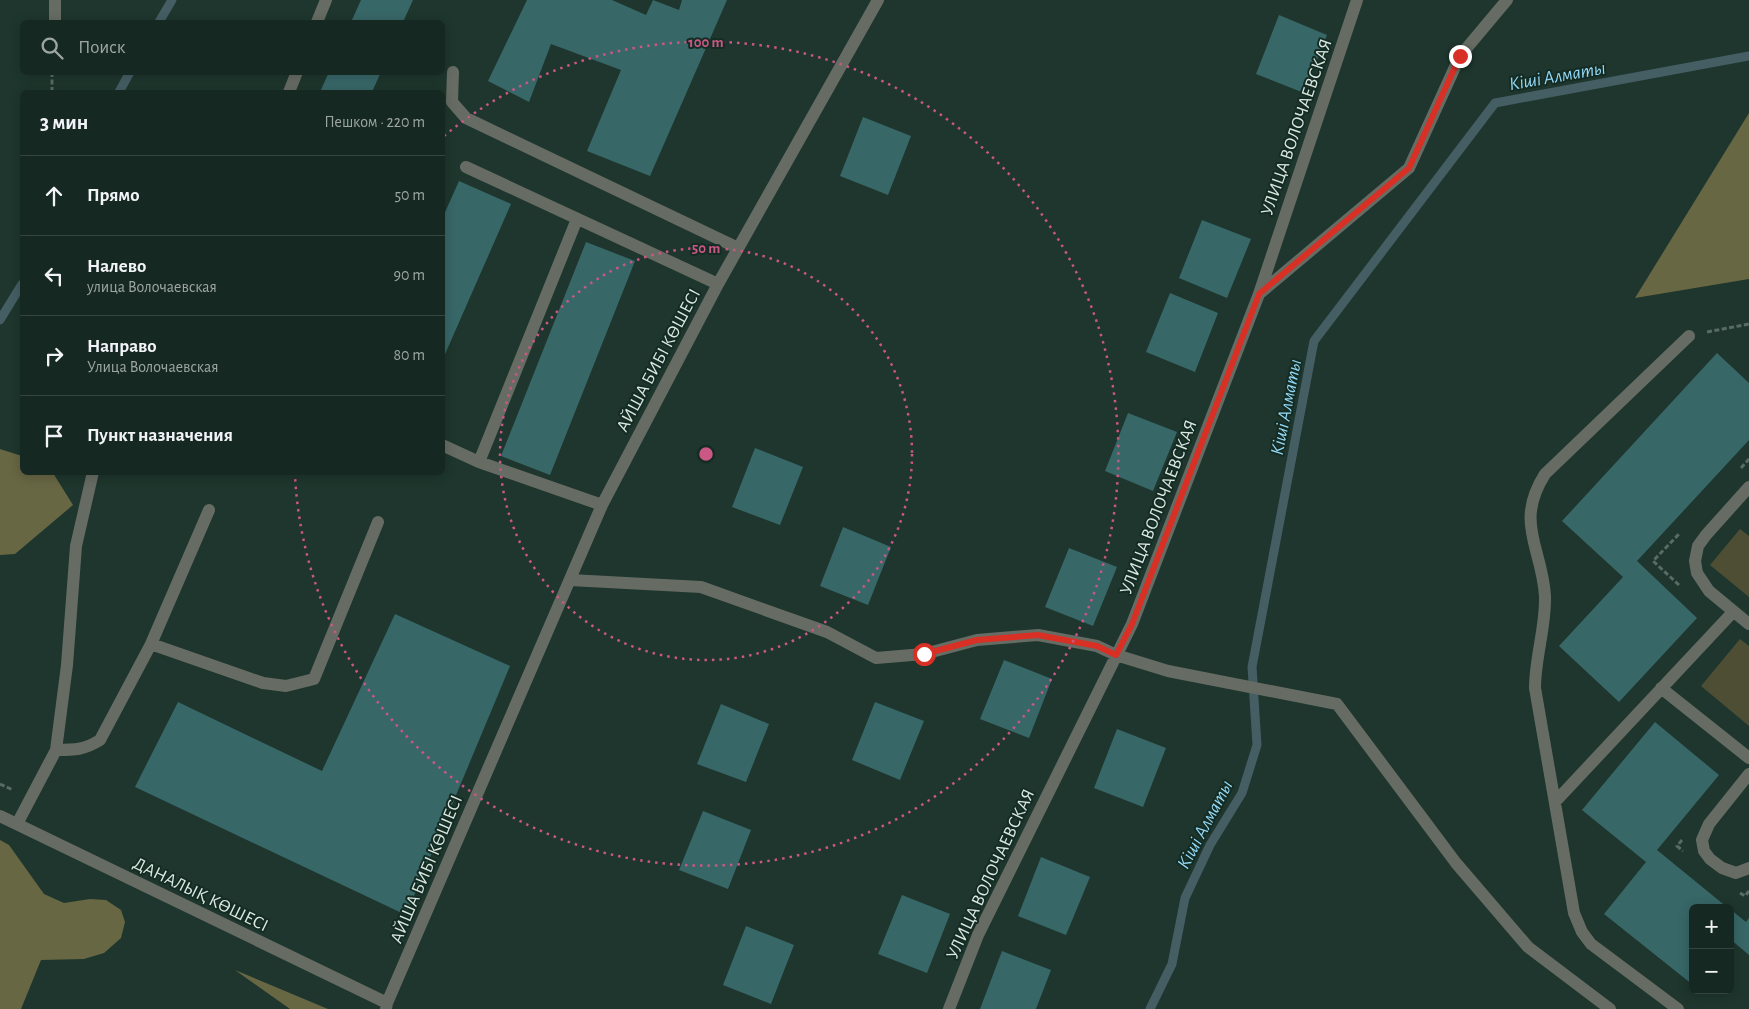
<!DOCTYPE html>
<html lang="ru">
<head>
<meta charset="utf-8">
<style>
  :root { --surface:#162822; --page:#1f302a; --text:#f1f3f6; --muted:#9ea6a5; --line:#354440 }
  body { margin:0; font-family:"Alegreya Sans",sans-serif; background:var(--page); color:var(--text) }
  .controls { position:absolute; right:15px; bottom:15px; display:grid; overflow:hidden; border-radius:8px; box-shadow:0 2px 12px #0003 }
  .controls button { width:45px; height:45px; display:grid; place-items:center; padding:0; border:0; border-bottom:1px solid var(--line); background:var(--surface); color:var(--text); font:25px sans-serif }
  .stop { position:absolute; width:15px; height:15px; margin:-11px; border:4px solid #d93025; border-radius:50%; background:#fff }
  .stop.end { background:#d93025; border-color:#fff; box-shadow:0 1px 5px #0008 }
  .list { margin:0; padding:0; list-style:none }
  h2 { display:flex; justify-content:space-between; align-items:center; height:65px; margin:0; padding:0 20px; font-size:21px }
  h2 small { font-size:16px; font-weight:400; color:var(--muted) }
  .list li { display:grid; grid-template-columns:32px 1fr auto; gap:15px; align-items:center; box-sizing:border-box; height:80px; padding:0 20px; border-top:1px solid var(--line) }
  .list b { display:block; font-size:19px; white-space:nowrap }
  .list p { margin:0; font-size:16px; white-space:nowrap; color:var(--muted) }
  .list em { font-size:16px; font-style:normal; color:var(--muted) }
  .icon { flex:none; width:28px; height:28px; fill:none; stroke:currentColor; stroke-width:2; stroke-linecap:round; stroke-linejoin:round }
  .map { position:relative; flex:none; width:1749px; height:1009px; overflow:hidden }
  .search { position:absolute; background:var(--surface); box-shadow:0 2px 12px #0003; left:20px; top:20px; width:425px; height:55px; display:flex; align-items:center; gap:12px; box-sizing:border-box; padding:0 18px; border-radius:8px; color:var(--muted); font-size:19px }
  .panel { position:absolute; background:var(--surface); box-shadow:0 2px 12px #0003; left:20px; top:90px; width:425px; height:385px; border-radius:8px }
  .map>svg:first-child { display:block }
  .green { fill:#4e4e35 }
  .forest { fill:#676744 }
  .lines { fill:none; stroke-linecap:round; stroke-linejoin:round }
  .stream { stroke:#445e64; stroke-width:9 }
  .building { fill:#386768 }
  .path { stroke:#576c64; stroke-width:3; stroke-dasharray:5 2.5; stroke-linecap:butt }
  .minor { stroke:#666c64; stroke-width:12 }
  .route { stroke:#d93025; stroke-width:6 }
  .ring { fill:none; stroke:#ca5784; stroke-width:2.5; stroke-dasharray:2.5 5 }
  .labels { text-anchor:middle; stroke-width:4; stroke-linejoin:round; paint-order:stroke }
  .street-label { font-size:18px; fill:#dbe9e3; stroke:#142c23 }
  .water-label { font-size:19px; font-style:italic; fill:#94d9f7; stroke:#142c23 }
  .centre { fill:#ca5784; stroke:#142c23; stroke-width:2.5 }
  .ring-label { font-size:15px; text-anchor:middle; font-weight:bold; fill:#ca5784; stroke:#142c23; stroke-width:4; stroke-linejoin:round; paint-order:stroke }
</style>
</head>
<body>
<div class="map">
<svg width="1749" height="1009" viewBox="0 0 1749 1009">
  <rect width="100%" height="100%" fill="#1e362d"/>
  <!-- green -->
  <path class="green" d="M1740,529L1749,536V597L1710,565Z
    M1740,639L1749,646V726L1701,686Z"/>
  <!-- forest -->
  <path class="forest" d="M1749,113V279L1635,298Z
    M0,449L22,456V472L53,473L73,505L15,554L0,555Z
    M0,840L9,845L44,894L64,903L90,899L106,900L121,910L125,922L121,938L104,953L84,959L41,960L21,1009H0Z
    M235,970L328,1009H290Z"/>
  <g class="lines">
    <!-- stream -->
    <path class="stream" d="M159,22L172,0
      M119,92L130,72
      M0,320L22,284
      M1150,1009L1172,964L1185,898L1210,845L1242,793L1257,745L1252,667L1314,341L1495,103L1749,56"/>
  </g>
  <!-- building -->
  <path class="building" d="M361,0H413L403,22H351Z
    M527,0H612L646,15L653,0L679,10L682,0H727L650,176L587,151L621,70L551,44L529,102L488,81Z
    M1279,15L1327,35L1304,93L1256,74Z
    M329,72H381L372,92H320Z
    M863,117L911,136L888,195L840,176Z
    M459,181L511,204L442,361V219Z
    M1202,220L1251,239L1227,298L1179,278Z
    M586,242L635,261L550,475L501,456Z
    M1170,293L1218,313L1195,372L1146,352Z
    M1717,353L1749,383V440L1637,561L1697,618L1619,702L1559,646L1623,577L1562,521Z
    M1128,413L1177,432L1153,491L1105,471Z
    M755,448L803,467L780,525L732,507Z
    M843,527L891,547L868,605L820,586Z
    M1069,548L1117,567L1093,626L1045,607Z
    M395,614L510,666L406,915L135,787L178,702L322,771Z
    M1004,660L1052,679L1029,738L980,719Z
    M875,702L924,721L900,780L852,760Z
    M721,704L769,724L746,782L697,764Z
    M1655,722L1719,775L1657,850L1728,908H1693V985L1604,914L1646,862L1582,810Z
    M1117,729L1166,748L1143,807L1094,788Z
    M703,811L751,830L728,889L679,870Z
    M1041,857L1090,877L1066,935L1018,916Z
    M902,895L950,914L927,973L878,954Z
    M1730,909L1746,922L1749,918V955L1730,939Z
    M746,926L794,945L771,1004L723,985Z
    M1002,951L1051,970L1036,1009H980Z"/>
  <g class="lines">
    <!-- path -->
    <path class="path" d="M52,92V72
      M1707,332L1749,324
      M1741,468L1749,459
      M1679,585L1653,561L1680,533
      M0,784L13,790
      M1682,840L1677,846L1683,851
      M1740,893L1745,896L1749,891"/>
    <!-- minor -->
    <path class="minor" d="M55,22V0
      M317,22L326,0
      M453,72L452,102L466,118L738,248
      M289,92L297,72
      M466,167L718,284
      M1259,294L1409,168L1460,56L1507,0
      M442,445L479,462L602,505
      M479,462L577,219
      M1749,487L1706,535L1698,546L1695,561L1697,573L1709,591L1749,624
      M570,580L701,587L827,632L876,658L924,654L977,640L1038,635L1097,646L1116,655L1168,671L1337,704L1456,863L1528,947L1610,1009
      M151,644L263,683L286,686L314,679L378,522
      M1661,688L1749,758
      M56,750C75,750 84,750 100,740L151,644L209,510
      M1749,774L1709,824L1702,840L1704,851L1710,859L1722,868L1736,873L1749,868
      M1555,802L1733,612
      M0,816L387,1003
      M17,824L56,750L67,665L76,546L93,472
      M386,1009L387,1003L602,505L718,284L878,0
      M949,1009L978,935L1132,624L1259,294L1357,0
      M1678,1009L1591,944L1582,932L1574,913L1535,688C1535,657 1546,627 1545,596C1542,547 1514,523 1545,474L1689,336"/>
  </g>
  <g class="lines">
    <!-- route -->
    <path class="route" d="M924,654L977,640L1038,635L1097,646L1116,655L1132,624L1259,294L1409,168L1460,56"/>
  </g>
  <!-- distance rings -->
  <g class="ring">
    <circle cx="706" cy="454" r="206"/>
    <path d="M444 136A412 412 0 1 1 295 476"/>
  </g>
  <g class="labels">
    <!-- street labels -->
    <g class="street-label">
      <text transform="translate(1296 127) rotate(-71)" y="6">УЛИЦА ВОЛОЧАЕВСКАЯ</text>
      <text transform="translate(658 360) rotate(-62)" y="6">АЙША БИБІ КӨШЕСІ</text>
      <text transform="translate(1158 507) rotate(-69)" y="6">УЛИЦА ВОЛОЧАЕВСКАЯ</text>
      <text transform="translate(426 869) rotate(-67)" y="6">АЙША БИБІ КӨШЕСІ</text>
      <text transform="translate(990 874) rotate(-65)" y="6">УЛИЦА ВОЛОЧАЕВСКАЯ</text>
      <text transform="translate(201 894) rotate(26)" y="6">ДАНАЛЫҚ КӨШЕСІ</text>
    </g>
    <!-- water labels -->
    <g class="water-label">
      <text transform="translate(1557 75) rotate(-10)" y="7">Кіші Алматы</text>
      <text transform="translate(1285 407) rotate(-79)" y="7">Кіші Алматы</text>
      <text transform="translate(1204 824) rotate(-62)" y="7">Кіші Алматы</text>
    </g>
  </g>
  <circle cx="706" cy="454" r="8" class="centre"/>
  <g class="ring-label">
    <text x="706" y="47">100 m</text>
    <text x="706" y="253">50 m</text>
  </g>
</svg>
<div class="controls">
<button>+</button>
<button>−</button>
</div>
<div class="stop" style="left:924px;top:654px"></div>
<div class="stop end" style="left:1460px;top:56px"></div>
<div class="search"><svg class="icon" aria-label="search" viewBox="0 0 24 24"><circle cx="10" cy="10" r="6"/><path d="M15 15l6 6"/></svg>Поиск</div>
<section class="panel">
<h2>3 мин<small>Пешком · 220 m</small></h2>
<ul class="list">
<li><svg class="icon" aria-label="ahead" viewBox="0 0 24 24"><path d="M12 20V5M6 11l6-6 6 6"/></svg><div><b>Прямо</b></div><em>50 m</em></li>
<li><svg class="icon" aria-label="left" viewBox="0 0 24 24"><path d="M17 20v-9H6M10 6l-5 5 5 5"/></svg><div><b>Налево</b><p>улица Волочаевская</p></div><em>90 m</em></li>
<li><svg class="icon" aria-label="right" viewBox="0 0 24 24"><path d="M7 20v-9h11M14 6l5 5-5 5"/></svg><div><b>Направо</b><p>Улица Волочаевская</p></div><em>80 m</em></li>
<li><svg class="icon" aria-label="arrive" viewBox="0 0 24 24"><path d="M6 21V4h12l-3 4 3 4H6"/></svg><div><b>Пункт назначения</b></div></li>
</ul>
</section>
</div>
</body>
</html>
